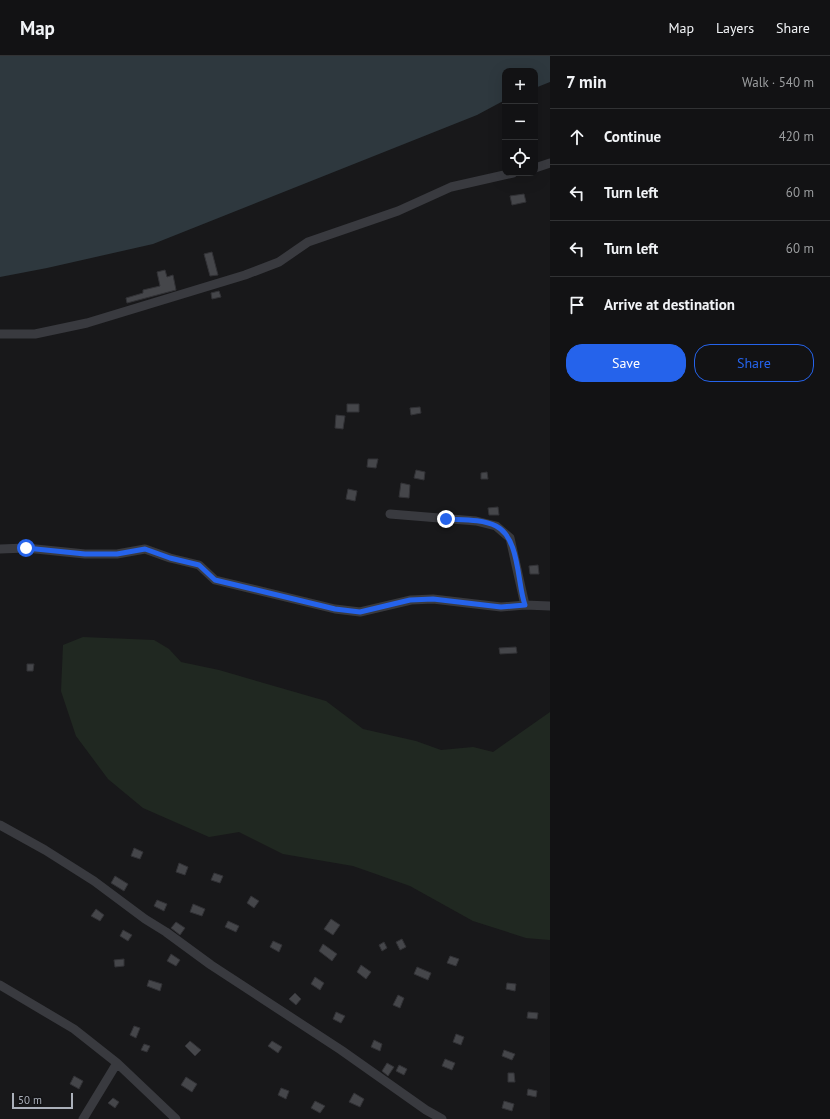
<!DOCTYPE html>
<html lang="en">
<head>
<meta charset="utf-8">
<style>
  :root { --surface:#121214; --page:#1b1b1d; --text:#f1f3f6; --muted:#9c9ea0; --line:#313234; --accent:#2563eb }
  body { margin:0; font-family:"PT Sans",sans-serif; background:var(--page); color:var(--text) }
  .controls { position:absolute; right:12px; top:12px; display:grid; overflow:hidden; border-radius:8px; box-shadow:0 4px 16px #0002 }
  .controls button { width:36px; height:36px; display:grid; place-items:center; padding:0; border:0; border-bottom:1px solid var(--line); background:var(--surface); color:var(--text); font:20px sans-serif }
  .scale { position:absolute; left:12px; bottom:10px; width:61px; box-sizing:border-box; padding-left:4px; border:2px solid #abb0ba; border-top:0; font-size:11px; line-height:14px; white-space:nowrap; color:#abb0ba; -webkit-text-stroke:3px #131315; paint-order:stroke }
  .stop { position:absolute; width:12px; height:12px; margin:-9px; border:3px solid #2563eb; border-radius:50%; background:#fff }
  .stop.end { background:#2563eb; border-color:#fff; box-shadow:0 1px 4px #0008 }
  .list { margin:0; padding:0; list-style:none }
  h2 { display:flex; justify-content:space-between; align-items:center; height:52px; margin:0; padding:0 16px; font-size:17px }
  h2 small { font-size:13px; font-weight:400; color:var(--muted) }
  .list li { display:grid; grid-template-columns:26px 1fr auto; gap:12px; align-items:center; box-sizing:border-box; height:56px; padding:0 16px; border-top:1px solid var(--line) }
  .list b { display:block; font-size:15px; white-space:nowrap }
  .list em { font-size:13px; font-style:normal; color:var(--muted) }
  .actions { display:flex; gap:8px; padding:12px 16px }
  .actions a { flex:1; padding:9px 0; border:1px solid var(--accent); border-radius:16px; text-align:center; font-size:14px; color:var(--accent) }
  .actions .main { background:var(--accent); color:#fff }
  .icon { flex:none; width:22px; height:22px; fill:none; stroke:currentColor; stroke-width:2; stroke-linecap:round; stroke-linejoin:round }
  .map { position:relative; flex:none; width:550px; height:1063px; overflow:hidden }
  header { display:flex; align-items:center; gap:24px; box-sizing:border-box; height:56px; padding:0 20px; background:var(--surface); border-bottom:1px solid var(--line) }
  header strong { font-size:19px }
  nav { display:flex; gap:22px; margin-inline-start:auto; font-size:14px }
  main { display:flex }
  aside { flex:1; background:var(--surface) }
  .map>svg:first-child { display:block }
  .green { fill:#202821 }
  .water { fill:#2e383e }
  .building { fill:#45464a; stroke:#323236 }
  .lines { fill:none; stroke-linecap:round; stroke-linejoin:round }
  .minor { stroke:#393a3f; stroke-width:9 }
  .route { stroke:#2563eb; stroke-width:5 }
</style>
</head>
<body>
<header>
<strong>Map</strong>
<nav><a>Map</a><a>Layers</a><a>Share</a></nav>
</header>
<main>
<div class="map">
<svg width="550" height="1063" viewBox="0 0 550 1063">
  <rect width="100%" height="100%" fill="#18181a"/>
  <!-- green -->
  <path class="green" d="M83,581L154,584L169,593L181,606L219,614L326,645L363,673L416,685L441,694L473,691L493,696L550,656V884L526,882L473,865L410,830L353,810L283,798L239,776L209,781L143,752L108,723L76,680L61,635L63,589Z"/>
  <!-- water -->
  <path class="water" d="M0,0H550V26L535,32V15H505V44L477,59L153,188L47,212L0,221Z"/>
  <!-- building -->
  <path class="building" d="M524,138L526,146L512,149L510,140Z
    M212,196L218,219L210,220L204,198Z
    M165,214L167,221L173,219L176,234L127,247L126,242L143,237V234L160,230L157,216Z
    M219,235L221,241L212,243L211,237Z
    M347,348H359V356H347Z
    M420,351L421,357L411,359L410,352Z
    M336,359L345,360L343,373L335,372Z
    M368,403H378L376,412L367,411Z
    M416,414L425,416L424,424L414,422Z
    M487,416L488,423H481V417Z
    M401,427L410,429L409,442L399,441Z
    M348,433L357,435L355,445L346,443Z
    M498,451L499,459H489L488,452Z
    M538,509L539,518H530L529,510Z
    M516,591L517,597L500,598L499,592Z
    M27,608H34L33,615H27Z
    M134,792L143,796L140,803L131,800Z
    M179,807L188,811L185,819L176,816Z
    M214,817L223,820L220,827L211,824Z
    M115,820L128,828L124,835L111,827Z
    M251,840L259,845L254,852L247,847Z
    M157,844L167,848L164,855L154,850Z
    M193,848L205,853L202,860L190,856Z
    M96,853L104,859L100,865L91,860Z
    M331,863L340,869L333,879L324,873Z
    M228,865L239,870L236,876L225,871Z
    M176,866L185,872L180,879L171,872Z
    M123,874L132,879L128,885L120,880Z
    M402,883L406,891L400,894L396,886Z
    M273,885L282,889L279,896L270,891Z
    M384,886L387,892L382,895L379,889Z
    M323,888L337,898L332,905L319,895Z
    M171,898L180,904L176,910L167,905Z
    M450,900L459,903L456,910L447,907Z
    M124,903V910L115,911L114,904Z
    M361,909L371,916L366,923L357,916Z
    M417,911L431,917L428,924L414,918Z
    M315,921L324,927L320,934L311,928Z
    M149,924L162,928L160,935L147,930Z
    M507,927L516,928L515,935L506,933Z
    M295,937L301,943L296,949L289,943Z
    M398,939L404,942L400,952L393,949Z
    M336,956L345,960L341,967L333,963Z
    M528,956L538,957L537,963L527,962Z
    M134,970L140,972L136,982L130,979Z
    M456,978L464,981L461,989L453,986Z
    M374,984L382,988L380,995L371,991Z
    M190,985L201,994L195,1000L185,990Z
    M272,985L282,991L278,997L268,990Z
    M144,988L150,990L147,996L141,994Z
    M504,994L515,998L512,1004L502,1000Z
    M445,1003L455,1007L452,1014L442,1010Z
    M387,1007L394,1011L388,1020L382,1015Z
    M399,1009L407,1013L404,1019L396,1015Z
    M508,1017H514L515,1026H508Z
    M74,1020L83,1025L79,1033L70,1028Z
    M186,1021L197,1028L192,1036L181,1029Z
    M281,1032L289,1035L286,1043L278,1039Z
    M528,1033L537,1035L536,1041L527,1039Z
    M354,1037L364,1043L360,1051L349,1046Z
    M113,1042L119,1046L115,1052L108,1047Z
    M315,1045L325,1050L320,1057L311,1052Z
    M504,1045L514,1048L512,1055L502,1052Z"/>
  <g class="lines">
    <!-- minor -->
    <path class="minor" d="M535,112L550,107
      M0,278H35L87,267L245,219L279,206L308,186L398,155L451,131L513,117
      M390,458L476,465L496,470L510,482L525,549L550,550
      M0,493L26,492L85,498H117L145,493L170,502L199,509L215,524L335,553L360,556L411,544L433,543L501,551L525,549
      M0,769L45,794L94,825L145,863L166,876L211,909L341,994L426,1054L442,1063
      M0,929L74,973L117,1007L176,1063
      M83,1063L117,1007"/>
  </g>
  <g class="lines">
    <!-- route -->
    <path class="route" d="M26,492L85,498H117L145,493L170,502L199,509L215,524L335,553L360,556L410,544L433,543L501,551L525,549C517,527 520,482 496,470C482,463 462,464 446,463"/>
  </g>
</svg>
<div class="controls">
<button>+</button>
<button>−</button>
<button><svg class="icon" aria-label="locate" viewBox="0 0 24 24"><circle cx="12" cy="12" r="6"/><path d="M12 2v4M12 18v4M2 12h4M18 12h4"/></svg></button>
</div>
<div class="scale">50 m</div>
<div class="stop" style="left:26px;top:492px"></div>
<div class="stop end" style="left:446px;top:463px"></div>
</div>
<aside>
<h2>7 min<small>Walk · 540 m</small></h2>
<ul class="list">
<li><svg class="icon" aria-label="ahead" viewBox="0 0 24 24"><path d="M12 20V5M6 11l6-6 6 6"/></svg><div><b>Continue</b></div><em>420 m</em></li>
<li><svg class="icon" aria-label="left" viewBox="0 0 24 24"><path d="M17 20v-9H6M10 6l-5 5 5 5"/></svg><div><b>Turn left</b></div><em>60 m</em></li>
<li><svg class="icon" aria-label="left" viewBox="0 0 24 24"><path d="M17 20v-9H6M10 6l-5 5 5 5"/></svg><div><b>Turn left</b></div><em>60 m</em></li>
<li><svg class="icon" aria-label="arrive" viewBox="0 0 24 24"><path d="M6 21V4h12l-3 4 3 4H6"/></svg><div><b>Arrive at destination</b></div></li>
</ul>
<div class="actions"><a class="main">Save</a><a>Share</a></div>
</aside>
</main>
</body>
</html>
